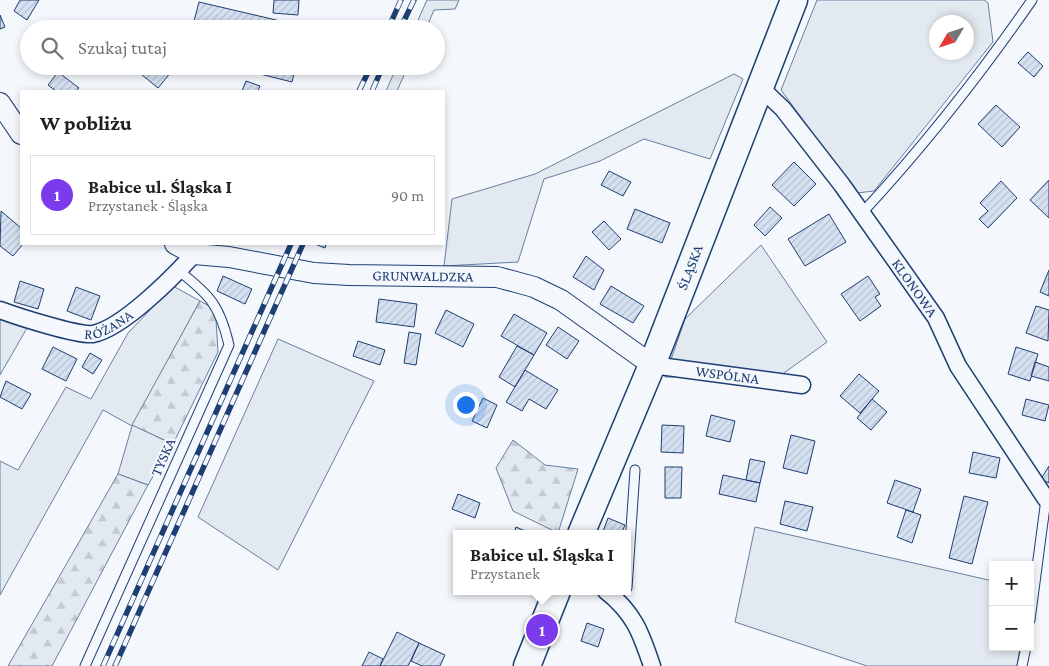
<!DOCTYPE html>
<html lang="pl">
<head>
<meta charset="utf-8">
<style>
  :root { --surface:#fff; --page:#f2f2f2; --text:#202124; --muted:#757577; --line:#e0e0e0; --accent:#7c3aed }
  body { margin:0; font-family:"Crimson Pro",serif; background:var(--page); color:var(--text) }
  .controls { position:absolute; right:15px; bottom:15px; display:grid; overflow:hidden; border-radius:0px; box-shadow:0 2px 8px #0003 }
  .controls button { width:45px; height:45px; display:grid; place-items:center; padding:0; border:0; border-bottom:1px solid var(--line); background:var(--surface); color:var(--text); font:25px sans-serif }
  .compass { position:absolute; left:929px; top:15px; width:45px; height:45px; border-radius:50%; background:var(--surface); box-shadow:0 2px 8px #0003; rotate:231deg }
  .you { position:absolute; left:465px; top:404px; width:18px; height:18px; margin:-12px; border:4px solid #fff; border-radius:50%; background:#1a73e8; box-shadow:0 0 0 8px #1a73e833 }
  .badge { display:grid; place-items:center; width:32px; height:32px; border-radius:50%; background:var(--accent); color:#fff; font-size:16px; font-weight:700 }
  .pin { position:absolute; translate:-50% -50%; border:2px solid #fff; box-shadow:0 1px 5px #0006 }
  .popup { position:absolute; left:453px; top:530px; width:178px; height:65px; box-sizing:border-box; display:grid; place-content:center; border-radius:0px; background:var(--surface); filter:drop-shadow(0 1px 4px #0005); font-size:16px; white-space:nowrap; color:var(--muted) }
  .popup b { font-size:19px; color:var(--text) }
  .popup::after { content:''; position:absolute; left:50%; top:100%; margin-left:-10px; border:10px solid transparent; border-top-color:var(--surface) }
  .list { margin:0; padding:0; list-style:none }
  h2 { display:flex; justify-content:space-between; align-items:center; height:65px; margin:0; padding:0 20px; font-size:21px }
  h2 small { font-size:16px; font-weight:400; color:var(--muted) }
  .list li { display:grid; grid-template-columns:32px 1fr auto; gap:15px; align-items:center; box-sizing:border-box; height:80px; margin:0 10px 10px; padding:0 10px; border:1px solid var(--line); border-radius:0px }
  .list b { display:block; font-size:19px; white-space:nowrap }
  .list p { margin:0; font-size:16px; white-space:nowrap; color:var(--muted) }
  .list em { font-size:16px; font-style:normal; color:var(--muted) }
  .icon { flex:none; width:28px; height:28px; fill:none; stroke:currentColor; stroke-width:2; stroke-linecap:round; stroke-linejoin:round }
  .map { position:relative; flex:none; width:1049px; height:666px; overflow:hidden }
  .search { position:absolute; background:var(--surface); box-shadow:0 2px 8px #0003; left:20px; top:20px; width:425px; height:55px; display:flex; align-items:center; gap:12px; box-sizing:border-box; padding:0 18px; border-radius:28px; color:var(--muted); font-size:19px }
  .panel { position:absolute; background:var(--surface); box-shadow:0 2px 8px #0003; left:20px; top:90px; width:425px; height:155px; border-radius:0px }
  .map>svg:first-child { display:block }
  .green { fill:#e3e9f0; stroke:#687fa3; fill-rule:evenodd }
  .forest { fill:url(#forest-firs); stroke:#687fa3 }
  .building { fill:url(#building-hatch); stroke:#1d3f73 }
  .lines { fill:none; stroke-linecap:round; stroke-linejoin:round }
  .service-casing { stroke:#1d3f73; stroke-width:11 }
  .minor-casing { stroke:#1d3f73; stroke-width:19 }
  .tertiary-casing { stroke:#1d3f73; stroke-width:22 }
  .primary-casing { stroke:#1d3f73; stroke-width:29 }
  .service { stroke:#f4f7fb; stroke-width:9 }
  .minor { stroke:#f4f7fb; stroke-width:16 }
  .tertiary { stroke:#f4f7fb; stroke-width:20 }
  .primary { stroke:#f4f7fb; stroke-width:26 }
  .rail-casing { stroke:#1d3f73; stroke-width:5.5 }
  .rail { stroke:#f4f7fb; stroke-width:4; stroke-dasharray:11; stroke-linecap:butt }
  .hedge { stroke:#2c6c60; stroke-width:4; stroke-dasharray:2.5 4; stroke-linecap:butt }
  .labels { text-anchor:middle; stroke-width:4; stroke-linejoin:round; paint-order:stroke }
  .street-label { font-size:15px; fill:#1d3f73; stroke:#f4f7fb }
</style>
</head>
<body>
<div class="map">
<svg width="1049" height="666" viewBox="0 0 1049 666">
  <defs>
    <pattern id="forest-firs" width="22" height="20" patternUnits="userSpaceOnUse" patternTransform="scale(1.25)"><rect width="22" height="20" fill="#e3e9f0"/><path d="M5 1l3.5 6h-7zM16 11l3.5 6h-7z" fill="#c2c9d1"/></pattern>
    <pattern id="building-hatch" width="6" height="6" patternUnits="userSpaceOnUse" patternTransform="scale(1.25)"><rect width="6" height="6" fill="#d5e0f0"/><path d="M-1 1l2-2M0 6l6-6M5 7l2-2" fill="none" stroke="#b6c1d1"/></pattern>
  </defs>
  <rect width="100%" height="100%" fill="#f4f7fb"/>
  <!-- green -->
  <path class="green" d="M427,0H459L455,9L434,10L426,29H414Z
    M817,0H984L988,3L993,42L874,191L857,193L781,90ZM936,22H966V52H936Z
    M397,66H408L397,91H386Z
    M734,74L743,79L710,159L644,139L600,161L544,179L518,262L444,266L452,199L535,174Z
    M761,245L827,342L766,386L687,377H665L685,319Z
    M173,286L200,301L133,425L172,444L148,485L118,474L132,426L103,410L0,595V461L18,470L66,387L91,399L128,333Z
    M0,319L27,328L0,375Z
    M278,339L374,381L278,570L198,517Z
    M755,527L993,581V647H1020L1017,666H867L735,622Z"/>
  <!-- forest -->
  <path class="forest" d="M200,301L211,307L216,320L218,352L173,444L132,425Z
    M513,440L545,465L578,469L558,533L513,511L496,468Z
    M118,474L148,485L52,666H8Z"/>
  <!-- building -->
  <path class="building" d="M20,0H39L27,20L14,11Z
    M274,0H299L298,15L273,13Z
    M199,2L276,20L274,29H192Z
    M0,15L5,27L0,29Z
    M276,20L306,28L305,29H274Z
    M105,23L108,29H93Z
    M1028,52L1043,66L1034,77L1018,63Z
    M139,66H176L158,88L136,70Z
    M250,66H296L292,82L248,71Z
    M58,72L79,88L76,91H56L48,85Z
    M246,81L260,86L258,91H242Z
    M996,105L1020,127L1002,147L978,124Z
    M794,162L816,184L794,206L772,185Z
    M609,171L631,182L623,196L601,185Z
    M1049,180V218L1030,200Z
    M1001,181L1017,198L988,228L979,219L988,211L980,203Z
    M770,207L782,218L765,236L754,225Z
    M635,209L670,223L662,243L627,229Z
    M1,211L21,228L23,244L13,256L0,246Z
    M829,214L846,242L805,266L788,239Z
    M604,221L621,239L609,250L592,232Z
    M315,244H326L325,248Z
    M586,256L604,270L594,290L573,277Z
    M1049,270V296L1040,292Z
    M223,276L252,289L245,304L217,291Z
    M868,276L880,294L875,297L881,306L860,321L841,294Z
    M20,281L44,289L38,309L14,302Z
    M611,286L644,306L633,323L600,304Z
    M76,287L100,296L91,320L67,311Z
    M379,299L417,304L414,327L376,322Z
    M1036,306L1049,310L1048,341L1026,333Z
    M446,310L474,324L463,347L435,333Z
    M514,314L547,333L534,355L501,336Z
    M558,327L579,341L567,359L546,345Z
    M409,332L421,334L416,365L404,363Z
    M358,341L385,350L380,365L353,356Z
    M517,346L534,355L515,387L499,377Z
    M53,347L77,359L66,381L42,369Z
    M1016,347L1038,354L1030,381L1008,374Z
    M90,353L102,360L93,374L82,367Z
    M1035,362L1049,367V381L1031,376Z
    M525,370L558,390L546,409L529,399L522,411L506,402Z
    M859,374L879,391L860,413L840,396Z
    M6,381L31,394L22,409L0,397Z
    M483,398L497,405L487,428L472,421Z
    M872,399L887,412L871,430L857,418Z
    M1026,399L1049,405L1045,421L1022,415Z
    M711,415L735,421L730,442L706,436Z
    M662,425L684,426L683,453L661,452Z
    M791,435L815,441L807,474L783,468Z
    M973,452L1000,458L996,478L969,473Z
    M750,459L765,462L760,483L746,480Z
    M1049,466V483L1041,479Z
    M665,467H682L681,498H665Z
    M723,475L760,483L756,502L719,494Z
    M895,480L921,489L913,512L887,503Z
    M458,494L480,503L475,518L452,509Z
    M964,496L988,502L972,564L949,558Z
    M785,501L813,507L807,531L780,524Z
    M906,510L921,515L912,543L897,537Z
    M608,518L625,525L621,534H602Z
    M516,527L532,534H514Z
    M587,623L604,629L598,647L581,641Z
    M397,632L419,643L408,666H380Z
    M419,643L445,655L440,666H422L411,661Z
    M369,652L383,659L380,666H362Z"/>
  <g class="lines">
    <!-- service casing -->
    <g class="service-casing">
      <path id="service" d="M862,213C924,146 980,75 1032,0
        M627,588L635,470
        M1030,620L1046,499
        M85,666L229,345C220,306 210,295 179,271
        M1022,666L1026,647"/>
    </g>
    <!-- minor casing -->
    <g class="minor-casing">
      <g id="minor">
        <path id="s1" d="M760,87L783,109L842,185L936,318L958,366L1046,499L1049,500"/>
        <path id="s2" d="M0,310C16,316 78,336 93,334C123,328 173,277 194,254"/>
        <path id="s3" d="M652,365L802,385"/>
        <path d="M606,591C634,613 641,633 652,666"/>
      </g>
    </g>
    <!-- tertiary casing -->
    <g class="tertiary-casing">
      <g id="tertiary">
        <path d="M0,103L21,134"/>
        <path id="s4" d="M175,244L194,254L229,257L314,273L349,275L497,277L534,287L561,300L652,365"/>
      </g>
    </g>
    <!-- primary casing -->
    <g class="primary-casing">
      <g id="primary">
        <path id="s5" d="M581,534L652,365L794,0"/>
        <path d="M527,666L557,591"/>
      </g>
    </g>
    <!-- service -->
    <use href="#service" class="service"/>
    <!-- minor -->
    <use href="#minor" class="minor"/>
    <!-- tertiary -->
    <use href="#tertiary" class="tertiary"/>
    <!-- primary -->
    <use href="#primary" class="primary"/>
    <!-- rail casing -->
    <g class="rail-casing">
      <path id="rail" d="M388,29L401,0
        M400,29L414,0
        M359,91L371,66
        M372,91L383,66
        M103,666L291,244
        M115,666L303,244"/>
    </g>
    <!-- rail -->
    <use href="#rail" class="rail"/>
    <!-- hedge -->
    <path class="hedge" d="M558,534V533"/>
  </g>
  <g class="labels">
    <!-- street labels -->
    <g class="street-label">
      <text dy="5" stroke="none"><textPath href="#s5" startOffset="288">ŚLĄSKA</textPath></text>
      <text dy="5" stroke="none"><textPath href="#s4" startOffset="252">GRUNWALDZKA</textPath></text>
      <text dy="5" stroke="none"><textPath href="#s1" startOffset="254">KLONOWA</textPath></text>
      <text dy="5" stroke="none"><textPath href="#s2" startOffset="114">RÓŻANA</textPath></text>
      <text dy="5" stroke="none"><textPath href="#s3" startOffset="76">WSPÓLNA</textPath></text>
      <text transform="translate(163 457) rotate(-66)" y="5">TYSKA</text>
    </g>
  </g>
</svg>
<div class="controls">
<button>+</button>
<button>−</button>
</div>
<svg class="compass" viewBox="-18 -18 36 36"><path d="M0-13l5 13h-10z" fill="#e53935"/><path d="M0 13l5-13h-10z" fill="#757577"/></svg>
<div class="you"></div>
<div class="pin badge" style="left:542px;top:630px">1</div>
<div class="popup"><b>Babice ul. Śląska I</b>Przystanek</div>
<div class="search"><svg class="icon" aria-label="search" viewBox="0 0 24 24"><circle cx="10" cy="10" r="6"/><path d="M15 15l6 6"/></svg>Szukaj tutaj</div>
<section class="panel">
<h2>W pobliżu<small></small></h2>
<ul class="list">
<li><span class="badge">1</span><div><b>Babice ul. Śląska I</b><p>Przystanek · Śląska</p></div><em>90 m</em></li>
</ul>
</section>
</div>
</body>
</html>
